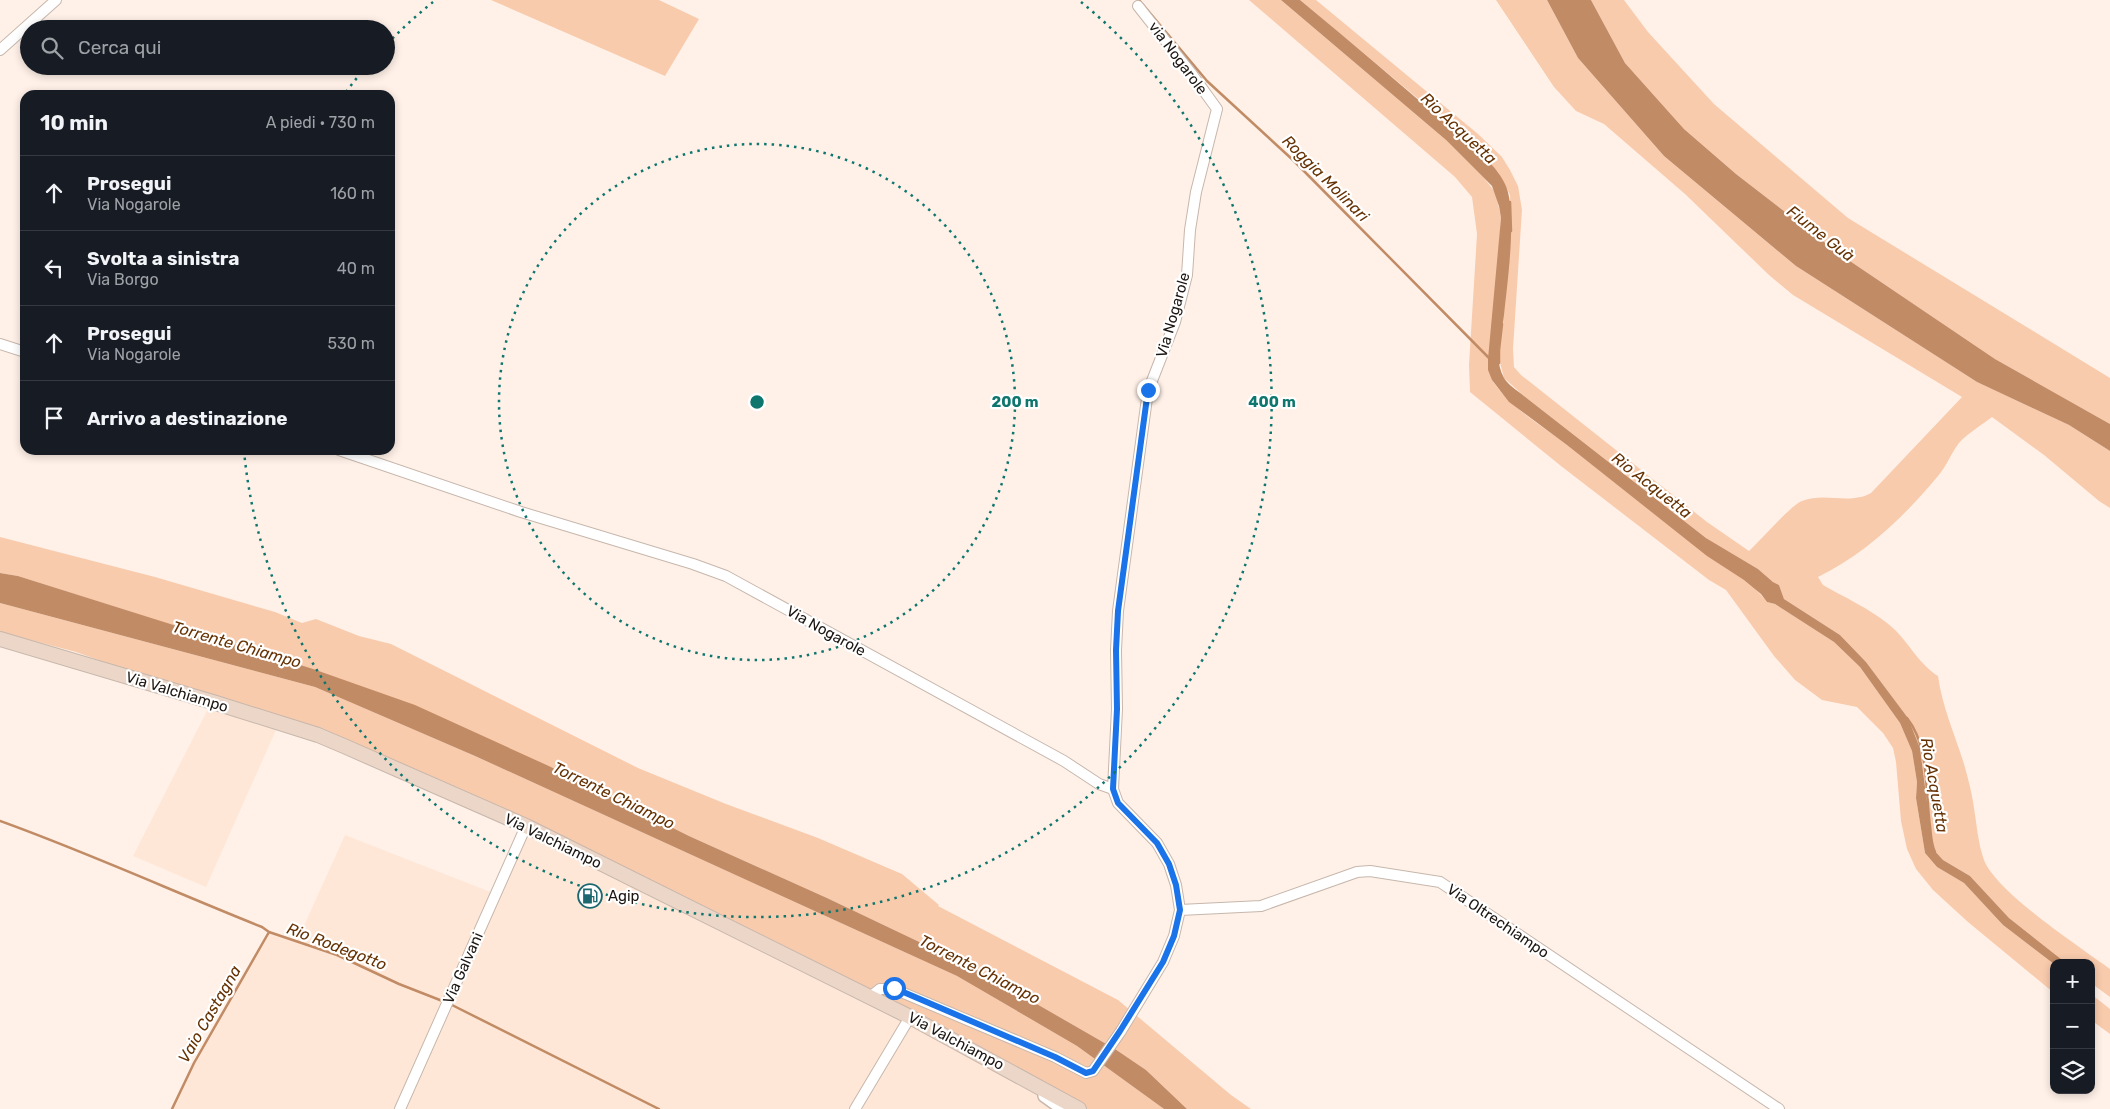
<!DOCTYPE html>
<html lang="it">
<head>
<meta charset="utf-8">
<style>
  :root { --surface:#171b24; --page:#242831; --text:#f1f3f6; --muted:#9ea1a6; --line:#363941 }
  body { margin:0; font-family:Rubik,sans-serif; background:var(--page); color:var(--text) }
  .controls { position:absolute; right:15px; bottom:15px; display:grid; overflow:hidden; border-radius:10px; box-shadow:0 2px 8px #0003 }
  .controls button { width:45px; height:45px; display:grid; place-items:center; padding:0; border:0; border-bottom:1px solid var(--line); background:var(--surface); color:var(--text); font:25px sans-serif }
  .stop { position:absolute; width:15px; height:15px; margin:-11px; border:4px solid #1a73e8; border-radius:50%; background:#fff }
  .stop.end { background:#1a73e8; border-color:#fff; box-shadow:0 1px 5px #0008 }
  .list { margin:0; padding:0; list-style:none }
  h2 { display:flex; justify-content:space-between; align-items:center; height:65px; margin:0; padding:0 20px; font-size:21px }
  h2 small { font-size:16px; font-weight:400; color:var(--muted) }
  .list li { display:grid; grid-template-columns:32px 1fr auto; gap:15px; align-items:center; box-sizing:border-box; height:75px; padding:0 20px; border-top:1px solid var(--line) }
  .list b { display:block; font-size:19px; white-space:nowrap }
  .list p { margin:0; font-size:16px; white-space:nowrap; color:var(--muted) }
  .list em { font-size:16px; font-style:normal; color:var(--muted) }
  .icon { flex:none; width:28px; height:28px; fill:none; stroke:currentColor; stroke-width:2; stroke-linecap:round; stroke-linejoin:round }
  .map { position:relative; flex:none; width:2110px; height:1109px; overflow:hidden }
  .search { position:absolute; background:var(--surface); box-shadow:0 2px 8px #0003; left:20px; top:20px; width:375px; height:55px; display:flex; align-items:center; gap:12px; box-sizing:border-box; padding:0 18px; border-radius:28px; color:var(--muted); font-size:19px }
  .panel { position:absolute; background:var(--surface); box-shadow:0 2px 8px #0003; left:20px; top:90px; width:375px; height:365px; border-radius:15px }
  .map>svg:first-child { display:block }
  .built { fill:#ffe7d7 }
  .green { fill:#f9cbad }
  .water { fill:#c18b65 }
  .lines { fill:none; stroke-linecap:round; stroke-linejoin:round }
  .stream { stroke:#c18b65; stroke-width:2.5 }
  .minor-casing { stroke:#c7b7ac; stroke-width:12 }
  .tertiary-casing { stroke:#c7b7ac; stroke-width:14 }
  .secondary-casing { stroke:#c7b7ac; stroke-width:16 }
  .minor { stroke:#fff; stroke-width:10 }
  .tertiary { stroke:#fff; stroke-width:11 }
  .secondary { stroke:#ecd6c7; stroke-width:14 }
  .route { stroke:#1a73e8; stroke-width:6 }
  .ring { fill:none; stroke:#0f766e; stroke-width:2.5; stroke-dasharray:2.5 5 }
  .labels { text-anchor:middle; stroke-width:4.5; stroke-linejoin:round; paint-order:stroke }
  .street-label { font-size:15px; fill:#1c1612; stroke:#fff }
  .poi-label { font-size:15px; fill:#1c1612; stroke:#fff; text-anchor:start }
  .water-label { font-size:16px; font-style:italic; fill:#663203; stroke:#fff }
  .centre { fill:#0f766e; stroke:#fff; stroke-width:2.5 }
  .ring-label { font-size:15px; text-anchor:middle; font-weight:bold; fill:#0f766e; stroke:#fff; stroke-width:4.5; stroke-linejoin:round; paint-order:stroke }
</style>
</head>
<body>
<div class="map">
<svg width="2110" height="1109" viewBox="0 0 2110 1109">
  <rect width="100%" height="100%" fill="#fff1e8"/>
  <!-- built -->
  <path class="built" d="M212,701L280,721L206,887L133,856Z
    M523,827L1083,1109H172L193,1063L268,932L297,941L345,835L493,893Z"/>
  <!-- green -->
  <path class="green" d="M491,0H659L699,19L665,76Z
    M1249,0H1281L1446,140L1483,177L1496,193L1501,218L1492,380C1512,410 1542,425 1570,447C1612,480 1653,514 1696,545C1720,562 1750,579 1767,602L1775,604L1834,642L1860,667L1900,723L1912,751L1917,782L1916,798L1925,853L1937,867L1964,883L2003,925L2054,964V993L1968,922L1933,890L1916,869L1907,849L1901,821L1896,762L1893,748L1883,733L1857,707L1822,700L1795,680L1774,656L1726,590L1709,580L1561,466L1470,392L1469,365L1477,234L1472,197L1455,177Z
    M1300,0H1316L1478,134L1502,157L1510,170L1518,186L1522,210L1521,225L1513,349L1514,367L1521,375L1707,522L1749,551C1760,541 1791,505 1802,501C1825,492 1850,505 1871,493L1962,397L1793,295L1769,275L1685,194L1604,124L1576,111L1554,87L1496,0H1547L1578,58L1664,156L1796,266L1977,382L2069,425L2110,451V508L2099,501L2044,455L1992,417C1982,425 1968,433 1959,443C1951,453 1947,466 1938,476C1906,515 1864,555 1818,577L1823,585C1844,597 1868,608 1887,623C1907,638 1917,663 1938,676C1942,706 1955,735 1964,764C1968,778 1972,793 1974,808C1977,826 1978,843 1984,860C1997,893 2079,946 2110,969V997L2091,983V963H2066L2009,918L1970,876L1943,860L1933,849L1920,748L1908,718L1866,662L1840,635L1784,599L1779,585L1773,582L1758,569L1706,538L1524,396L1504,378L1499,359L1511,222L1510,195L1498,172L1416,97Z
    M1591,0H1624L1648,32L1714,104L1848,218L2110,378V424L1995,359L1841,255L1736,174L1684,129L1625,63Z
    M0,537L155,577L275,612L302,623L316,619L359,636L391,644L638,768L726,804L818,838L902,874L939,905L938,906L1118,1000L1231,1095L1251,1109H1187L1146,1070L1115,1049L976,969L827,898L689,836L551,767L222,641L18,576L0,573Z
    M0,603L315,687L475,756L957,976L1077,1046L1164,1109H1083L406,769L76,652L0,632Z
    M2091,994L2110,1009V1034L2091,1020Z"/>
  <!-- water -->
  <path class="water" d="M1281,0H1300C1352,43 1403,86 1453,130C1470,146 1495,162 1505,184C1518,210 1507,285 1504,315C1501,336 1493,358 1504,378C1508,385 1518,391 1524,396L1706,538L1758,569L1773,582L1779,585L1784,599L1840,635L1866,662L1908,718L1920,748L1933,849L1943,860L1970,876L2009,918L2066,963H2054V964L2003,925L1964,883L1937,867L1925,853L1916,798L1917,782L1912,751L1900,723L1860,667L1834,642L1775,604L1767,602L1761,594L1744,580L1707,556L1567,445L1509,402L1492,380L1488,370V359L1501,218L1499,206L1492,186L1446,140Z
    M1547,0H1591L1625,63L1684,129L1736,174L1841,255L1995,359L2110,424V451L2069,425L1977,382L1796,266L1664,156L1578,58Z
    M0,573L18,576L313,669L415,705L551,767L689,836L827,898L976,969L1115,1049L1146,1070L1187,1109H1164L1077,1046L957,976L475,756L315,687L0,603Z"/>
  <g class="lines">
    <!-- stream -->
    <path class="stream" d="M1139,0L1207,81L1294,161L1489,358
      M1510,202L1511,231
      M1499,363V350L1502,324
      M1907,718C1930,747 1925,791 1930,826C1931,835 1931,844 1935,852
      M0,821C89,853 174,892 262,927L269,932L337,955L399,984L445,1002
      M450,1004L659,1109
      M172,1109L194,1063L269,932"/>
    <!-- minor casing -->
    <g class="minor-casing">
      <path id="minor" d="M0,50L56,0
        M0,344L25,352
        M339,450L521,512L693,564L726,576L1064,761L1099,784L1113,789
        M1180,910L1261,906L1357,872L1370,871L1440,882L1779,1109
        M870,997L880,989H894L1055,1057L1086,1073L1093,1071L1121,1031L1163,962L1174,936L1180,910L1176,885L1169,864L1157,843L1118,803L1113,789L1117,709L1116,650L1118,611L1148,391L1175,322L1187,275L1190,230L1196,192L1217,109L1191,73L1138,6
        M400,1109L526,826
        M855,1109L910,1017"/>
    </g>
    <!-- tertiary casing -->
    <g class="tertiary-casing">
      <path id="tertiary" d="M1044,1096L1062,1109"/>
    </g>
    <!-- secondary casing -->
    <g class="secondary-casing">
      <path id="secondary" d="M0,639L216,703L318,735L344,746L526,826L910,1017L1079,1109"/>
    </g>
    <!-- minor -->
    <use href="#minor" class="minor"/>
    <!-- tertiary -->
    <use href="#tertiary" class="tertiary"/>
    <!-- secondary -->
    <use href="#secondary" class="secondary"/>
  </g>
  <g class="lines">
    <!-- route -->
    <path class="route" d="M894,988L1055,1057L1086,1073L1093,1071L1120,1031L1163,962L1174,936L1180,910L1176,885L1169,864L1157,843L1118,803L1113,789L1117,709L1116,650L1118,611L1148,390"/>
  </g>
  <!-- distance rings -->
  <g class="ring">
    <circle cx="757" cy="402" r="258"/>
    <path d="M346 92A515 515 0 0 1 365 68M387 44A515 515 0 0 1 433 2M1081 2A515 515 0 1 1 244 451"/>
  </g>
  <!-- icons -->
  <defs>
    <g id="fuel-ring" transform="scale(1.25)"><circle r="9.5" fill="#fff" stroke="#1c6870" stroke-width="1.5"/><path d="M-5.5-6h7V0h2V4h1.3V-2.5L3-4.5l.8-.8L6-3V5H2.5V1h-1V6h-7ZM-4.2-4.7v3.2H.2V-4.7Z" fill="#1c6870"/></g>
  </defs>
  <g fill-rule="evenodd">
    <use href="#fuel-ring" x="590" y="896"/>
  </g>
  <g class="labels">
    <!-- street labels -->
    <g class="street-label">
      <text transform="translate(1178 58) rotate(53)" y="5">via Nogarole</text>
      <text transform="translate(1173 315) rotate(-74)" y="5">Via Nogarole</text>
      <text transform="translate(826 631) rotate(29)" y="5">Via Nogarole</text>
      <text transform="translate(177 692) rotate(17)" y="5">Via Valchiampo</text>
      <text transform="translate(553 841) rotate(26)" y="5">Via Valchiampo</text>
      <text transform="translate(1498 921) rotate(34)" y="5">Via Oltrechiampo</text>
      <text transform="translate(463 968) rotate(-66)" y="5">Via Galvani</text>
      <text transform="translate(956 1041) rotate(28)" y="5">Via Valchiampo</text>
    </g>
    <!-- poi labels -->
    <g class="poi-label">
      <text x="608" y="901">Agip</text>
    </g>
    <!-- water labels -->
    <g class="water-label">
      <text transform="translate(1459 128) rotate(43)" y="6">Rio Acquetta</text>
      <text transform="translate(1326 178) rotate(45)" y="6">Roggia Molinari</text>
      <text transform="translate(1821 233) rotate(38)" y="6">Fiume Guà</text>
      <text transform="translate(1652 485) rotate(38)" y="6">Rio Acquetta</text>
      <text transform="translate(237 644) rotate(16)" y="6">Torrente Chiampo</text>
      <text transform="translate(1935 785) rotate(80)" y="6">Rio Acquetta</text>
      <text transform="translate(614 795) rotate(26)" y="6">Torrente Chiampo</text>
      <text transform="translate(337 946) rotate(21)" y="6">Rio Rodegotto</text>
      <text transform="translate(980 969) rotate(27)" y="6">Torrente Chiampo</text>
      <text transform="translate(209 1014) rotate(-60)" y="6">Vaio Castagna</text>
    </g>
  </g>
  <circle cx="757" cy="402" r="8" class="centre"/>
  <g class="ring-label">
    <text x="1015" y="407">200 m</text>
    <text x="1272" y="407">400 m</text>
  </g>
</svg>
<div class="controls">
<button>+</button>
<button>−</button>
<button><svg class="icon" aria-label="layers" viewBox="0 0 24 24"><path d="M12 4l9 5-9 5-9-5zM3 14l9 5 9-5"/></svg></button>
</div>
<div class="stop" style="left:894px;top:988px"></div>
<div class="stop end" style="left:1148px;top:390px"></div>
<div class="search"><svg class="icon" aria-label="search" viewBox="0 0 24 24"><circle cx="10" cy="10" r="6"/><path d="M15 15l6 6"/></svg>Cerca qui</div>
<section class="panel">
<h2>10 min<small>A piedi · 730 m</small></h2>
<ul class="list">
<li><svg class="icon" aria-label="ahead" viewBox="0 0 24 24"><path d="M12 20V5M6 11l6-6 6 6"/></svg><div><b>Prosegui</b><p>Via Nogarole</p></div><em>160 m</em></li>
<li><svg class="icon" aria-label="left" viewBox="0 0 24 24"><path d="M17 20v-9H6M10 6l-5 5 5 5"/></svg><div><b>Svolta a sinistra</b><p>Via Borgo</p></div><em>40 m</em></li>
<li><svg class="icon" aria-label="ahead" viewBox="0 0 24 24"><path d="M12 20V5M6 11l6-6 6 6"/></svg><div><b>Prosegui</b><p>Via Nogarole</p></div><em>530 m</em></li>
<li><svg class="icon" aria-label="arrive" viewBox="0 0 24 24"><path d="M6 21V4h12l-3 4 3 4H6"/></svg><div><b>Arrivo a destinazione</b></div></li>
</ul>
</section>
</div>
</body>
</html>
